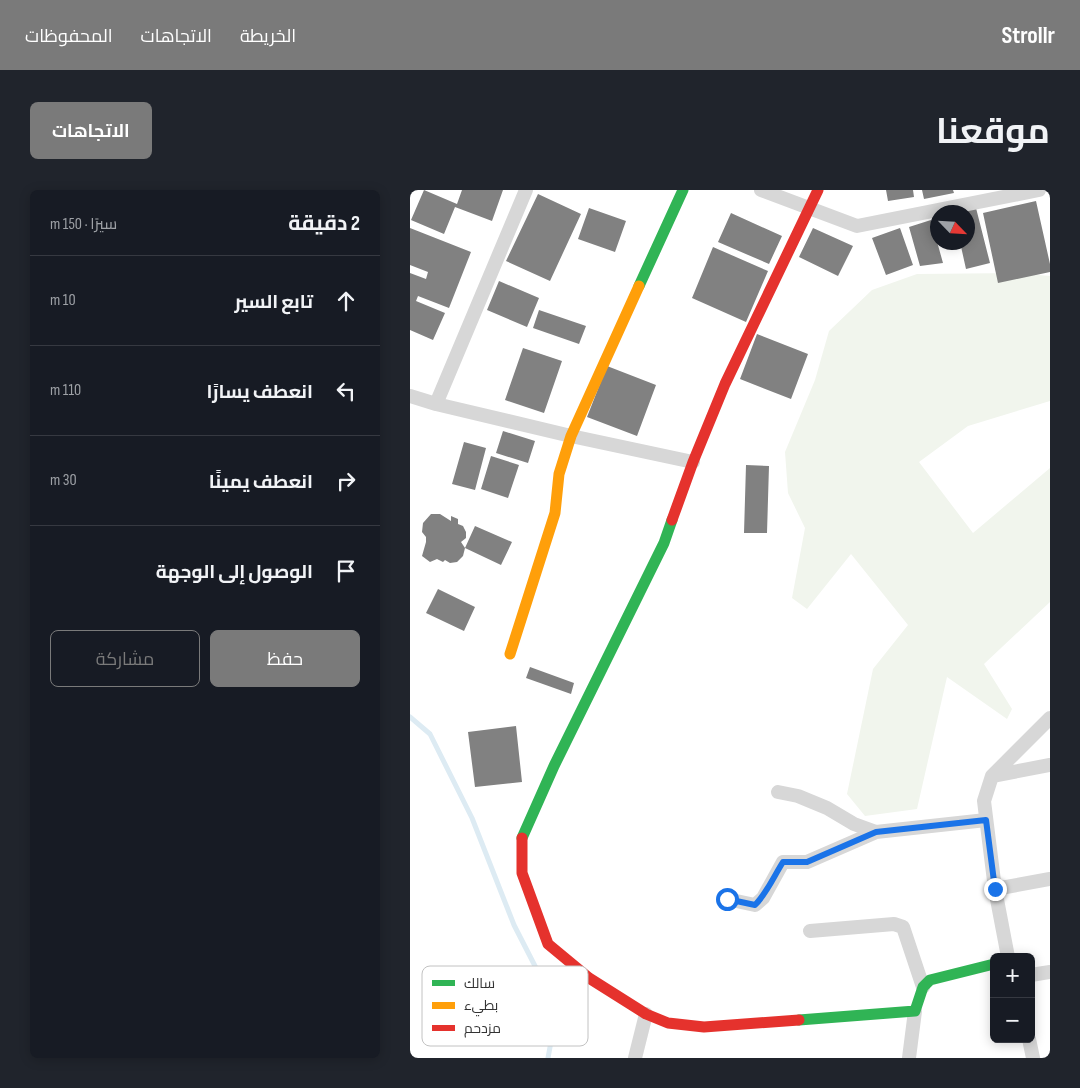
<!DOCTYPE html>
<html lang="ar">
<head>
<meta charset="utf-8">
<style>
  :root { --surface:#171b24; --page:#20242c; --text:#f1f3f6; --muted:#9ea1a6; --line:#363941; --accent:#7a7a7a }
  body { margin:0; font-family:"Sofia Sans Condensed",Cairo,sans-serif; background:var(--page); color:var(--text); direction:rtl }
  .controls { position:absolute; right:15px; bottom:15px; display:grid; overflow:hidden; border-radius:8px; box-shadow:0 2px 12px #0003 }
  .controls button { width:45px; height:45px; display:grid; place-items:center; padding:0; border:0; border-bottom:1px solid var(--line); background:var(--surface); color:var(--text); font:25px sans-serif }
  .compass { position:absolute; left:520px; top:15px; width:45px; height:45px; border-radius:50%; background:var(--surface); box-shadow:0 2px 12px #0003; rotate:115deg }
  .stop { position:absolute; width:15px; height:15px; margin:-11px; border:4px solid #1a73e8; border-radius:50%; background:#fff }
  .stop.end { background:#1a73e8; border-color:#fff; box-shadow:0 1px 5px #0008 }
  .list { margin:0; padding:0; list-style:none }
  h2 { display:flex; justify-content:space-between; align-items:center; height:65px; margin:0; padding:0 20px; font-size:21px }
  h2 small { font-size:16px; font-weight:400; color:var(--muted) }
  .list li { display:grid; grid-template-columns:32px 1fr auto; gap:15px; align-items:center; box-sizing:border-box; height:90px; padding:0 20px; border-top:1px solid var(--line) }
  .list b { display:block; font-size:19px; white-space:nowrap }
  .list em { font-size:16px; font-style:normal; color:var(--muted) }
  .actions { display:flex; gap:10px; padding:15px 20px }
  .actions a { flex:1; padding:11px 0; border:1px solid var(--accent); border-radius:8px; text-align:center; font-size:18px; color:var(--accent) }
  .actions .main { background:var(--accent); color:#fff }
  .icon { flex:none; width:28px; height:28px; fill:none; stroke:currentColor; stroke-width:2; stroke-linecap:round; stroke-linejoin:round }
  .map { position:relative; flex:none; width:640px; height:868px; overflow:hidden; direction:ltr; border-radius:8px }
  header { display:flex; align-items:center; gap:30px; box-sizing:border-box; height:70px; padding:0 25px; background:var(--accent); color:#fff }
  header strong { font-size:24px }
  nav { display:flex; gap:28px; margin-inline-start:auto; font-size:18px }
  .intro { display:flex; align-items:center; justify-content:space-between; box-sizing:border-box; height:120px; padding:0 30px }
  h1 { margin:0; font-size:35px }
  .button { padding:12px 22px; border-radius:8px; background:var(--accent); color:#fff; font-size:18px; font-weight:700 }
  main { display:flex; gap:30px; padding:0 30px }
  aside { flex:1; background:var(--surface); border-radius:8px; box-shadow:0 2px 12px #0003 }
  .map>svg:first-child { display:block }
  .green { fill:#f1f5ed }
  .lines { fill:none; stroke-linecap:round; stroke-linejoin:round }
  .stream { stroke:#ddebf3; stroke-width:5 }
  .building { fill:#818181 }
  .street { stroke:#d7d7d7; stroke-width:14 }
  .fast { stroke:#30b455; stroke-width:11 }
  .slow { stroke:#ff9f0a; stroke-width:11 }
  .jam { stroke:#e5322d; stroke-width:11 }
  .route { stroke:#1a73e8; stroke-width:6 }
  .key { fill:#fff; stroke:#c2c2c2; stroke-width:1 }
  .key-label { font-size:14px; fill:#333 }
</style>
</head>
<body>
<header>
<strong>Strollr</strong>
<nav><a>الخريطة</a><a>الاتجاهات</a><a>المحفوظات</a></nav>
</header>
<div class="intro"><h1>موقعنا</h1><a class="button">الاتجاهات</a></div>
<main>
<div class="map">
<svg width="640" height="868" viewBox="0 0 640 868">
  <rect width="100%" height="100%" fill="#fff"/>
  <!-- green -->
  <path class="green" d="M607,83L640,86V211L558,236L509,272L563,343L640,278V412L574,474L602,519L597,529L537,487L507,619L455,626L437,604L463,479L498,435L441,364L397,419L382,408L395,338L378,303L375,262L405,190L419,141L462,100L507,84Z"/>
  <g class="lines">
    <!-- stream -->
    <path class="stream" d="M0,527L20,544L62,628L104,735L147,819L138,868"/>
  </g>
  <!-- building -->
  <path class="building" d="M14,0L47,14L52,0H93L82,31L45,17L34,44L1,30Z
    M476,0H503L504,7L478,11Z
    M512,0H543L544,3L514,9Z
    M128,4L171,24L140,91L96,71Z
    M626,11L640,74V82L588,93L573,23Z
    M179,18L216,31L205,62L168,49Z
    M566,18L580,73L556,79L550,52H558V22H551Z
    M321,23L372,46L359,74L308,52Z
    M521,30L533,73L510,76L499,37Z
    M0,38L61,62L39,118L8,106L6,111L35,123L23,150L0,140V83L16,89L18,82L0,75Z
    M403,38L443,56L428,86L389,67Z
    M490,38L503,75L476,85L462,48Z
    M303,57L358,81L336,132L282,108Z
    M89,91L129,108L117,137L77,120Z
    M129,120L176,136L169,154L123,138Z
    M347,144L398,164L381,209L330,189Z
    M113,158L152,171L134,223L95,210Z
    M197,176L246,195L227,246L177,227Z
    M93,241L125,251L118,273L86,263Z
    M54,252L76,258L65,300L42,294Z
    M81,266L109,275L98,308L71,299Z
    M336,275L359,276L357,343H334Z
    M21,324H30L41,331V326L48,329V334L53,336L56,342V348L51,352L55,358L53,366L47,372L40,373L35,370L33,372L27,369L20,372L12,366L16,352V347L12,342L13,333Z
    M65,336L102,352L91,375L55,358Z
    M28,399L65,417L54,441L16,423Z
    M120,477L164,493L161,504L116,488Z
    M106,536L112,592L65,597L58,542Z"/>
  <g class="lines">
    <!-- street -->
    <path class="street" d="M351,0L447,36L629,0
      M0,206L26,214L116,0
      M26,214L161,246L283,272
      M582,586L640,575
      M368,602L388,606L417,618L444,634L466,642L576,630
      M585,699L640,689
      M317,709L345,715L353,708L373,672H397L466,642
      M400,741L484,734L493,737L513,797
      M598,767L585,699L574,611L582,586L640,528
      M621,785L640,782
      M619,849L623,868
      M225,868L236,824
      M499,868L505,821"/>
    <!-- fast -->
    <path class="fast" d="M229,96L273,0
      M112,648L144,576L254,353L262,330
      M389,830L505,821L513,797L520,790L584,774"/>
    <!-- slow -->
    <path class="slow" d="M100,464L145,323L149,284L161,246L229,96"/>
    <!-- jam -->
    <path class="jam" d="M262,330L283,272L315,194L408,0
      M112,648V683L138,754L179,788L236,824L258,833L294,837L389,830"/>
  </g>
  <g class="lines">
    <!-- route -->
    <path class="route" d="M317,709L345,715C357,703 364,686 373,672H397L466,642L576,630L585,699"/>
  </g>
  <!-- legend -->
  <rect x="12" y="776" width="166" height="80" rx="8" class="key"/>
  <rect x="22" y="790" width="23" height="6" fill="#30b455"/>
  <rect x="22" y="812" width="23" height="7" fill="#ff9f0a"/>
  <rect x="22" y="835" width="23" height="6" fill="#e5322d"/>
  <g class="key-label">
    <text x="54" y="798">سالك</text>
    <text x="54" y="820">بطيء</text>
    <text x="54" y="843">مزدحم</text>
  </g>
</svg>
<div class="controls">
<button>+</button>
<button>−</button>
</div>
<svg class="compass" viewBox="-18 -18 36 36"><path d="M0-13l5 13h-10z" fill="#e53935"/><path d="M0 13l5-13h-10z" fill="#9ea1a6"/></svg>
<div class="stop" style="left:317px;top:709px"></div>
<div class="stop end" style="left:585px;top:699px"></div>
</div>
<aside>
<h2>2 دقيقة<small>سيرًا · 150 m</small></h2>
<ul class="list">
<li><svg class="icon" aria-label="ahead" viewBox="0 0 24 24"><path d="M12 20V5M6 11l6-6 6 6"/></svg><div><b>تابع السير</b></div><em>10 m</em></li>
<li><svg class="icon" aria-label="left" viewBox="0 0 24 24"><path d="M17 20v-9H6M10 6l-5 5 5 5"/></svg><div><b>انعطف يسارًا</b></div><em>110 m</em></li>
<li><svg class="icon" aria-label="right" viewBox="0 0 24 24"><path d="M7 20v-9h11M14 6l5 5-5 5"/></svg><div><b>انعطف يمينًا</b></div><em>30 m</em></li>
<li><svg class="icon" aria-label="arrive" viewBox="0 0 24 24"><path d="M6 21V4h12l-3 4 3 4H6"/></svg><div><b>الوصول إلى الوجهة</b></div></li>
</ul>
<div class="actions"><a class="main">حفظ</a><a>مشاركة</a></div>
</aside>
</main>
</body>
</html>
